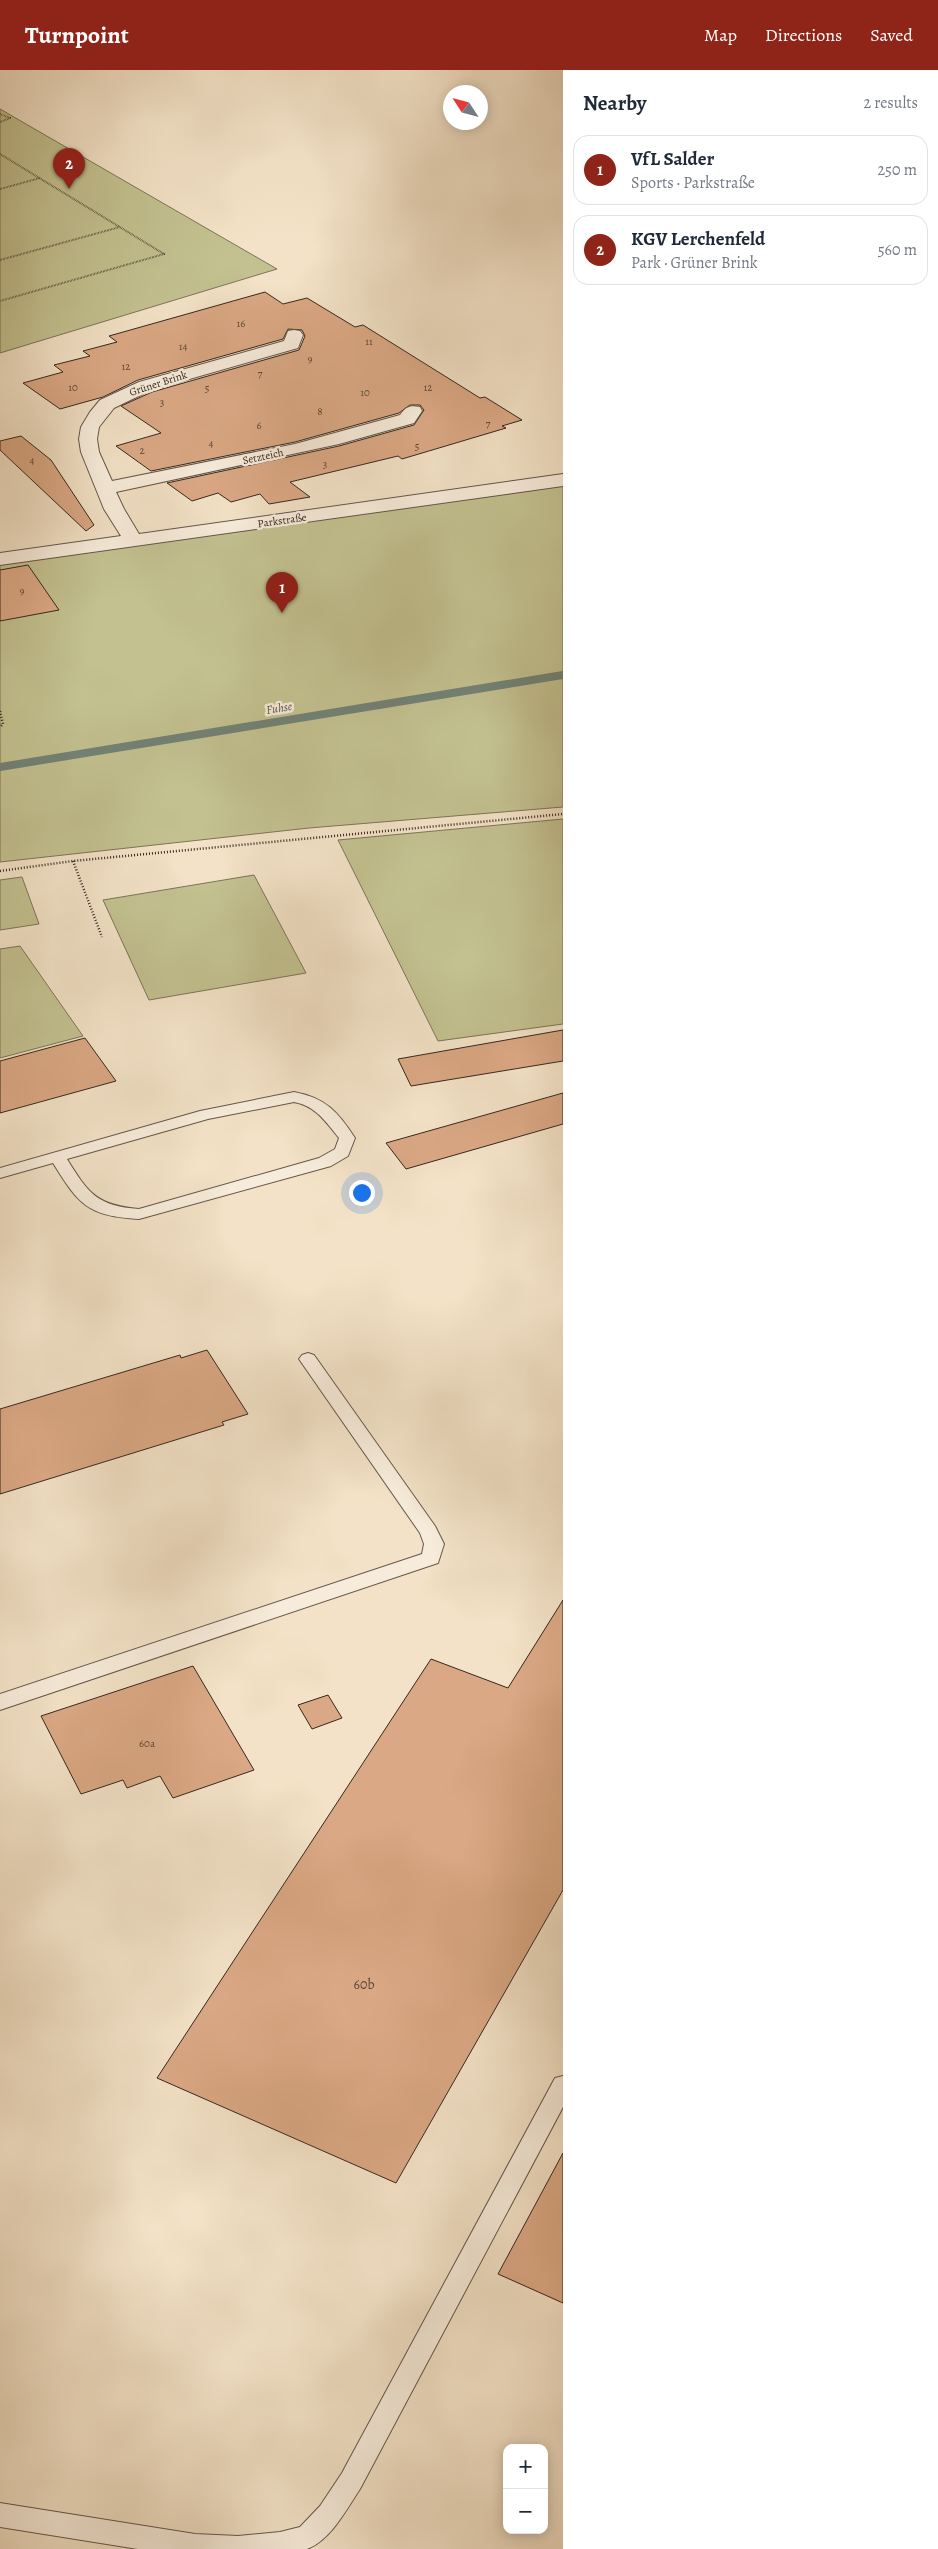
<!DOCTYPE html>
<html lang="en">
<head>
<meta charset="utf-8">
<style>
  :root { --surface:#fff; --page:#f2f2f3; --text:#1f2937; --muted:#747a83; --line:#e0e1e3; --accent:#8f2418 }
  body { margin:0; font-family:Alegreya,serif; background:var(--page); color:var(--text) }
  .controls { position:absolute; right:15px; bottom:15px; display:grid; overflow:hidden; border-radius:10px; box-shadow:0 2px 12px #0003 }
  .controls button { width:45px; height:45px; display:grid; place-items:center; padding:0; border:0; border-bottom:1px solid var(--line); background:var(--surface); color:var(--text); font:25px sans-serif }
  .compass { position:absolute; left:443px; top:15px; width:45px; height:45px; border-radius:50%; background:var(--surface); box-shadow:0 2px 12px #0003; rotate:306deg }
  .you { position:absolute; left:361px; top:1122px; width:18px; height:18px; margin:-12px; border:4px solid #fff; border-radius:50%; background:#1a73e8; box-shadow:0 0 0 8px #1a73e833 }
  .badge { display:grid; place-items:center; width:32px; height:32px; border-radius:50%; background:var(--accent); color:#fff; font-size:16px; font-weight:700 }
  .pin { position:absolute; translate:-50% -41px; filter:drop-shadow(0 1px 2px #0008) }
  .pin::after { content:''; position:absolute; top:26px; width:18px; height:15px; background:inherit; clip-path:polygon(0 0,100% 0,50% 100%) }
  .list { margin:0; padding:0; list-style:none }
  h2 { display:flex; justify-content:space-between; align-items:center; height:65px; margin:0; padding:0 20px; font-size:21px }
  h2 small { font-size:16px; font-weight:400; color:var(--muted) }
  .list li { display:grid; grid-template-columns:32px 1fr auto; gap:15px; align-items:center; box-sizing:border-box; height:70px; margin:0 10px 10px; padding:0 10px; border:1px solid var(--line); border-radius:15px }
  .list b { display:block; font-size:19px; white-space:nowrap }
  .list p { margin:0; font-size:16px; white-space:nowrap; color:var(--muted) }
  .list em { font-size:16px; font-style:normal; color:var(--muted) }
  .map { position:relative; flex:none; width:563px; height:2479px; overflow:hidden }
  header { display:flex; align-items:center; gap:30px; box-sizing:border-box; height:70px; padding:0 25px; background:var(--accent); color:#fff }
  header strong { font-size:24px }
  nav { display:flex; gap:28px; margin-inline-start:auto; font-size:18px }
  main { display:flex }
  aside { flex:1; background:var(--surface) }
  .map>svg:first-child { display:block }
  .green { fill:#c3c190; stroke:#7c7458 }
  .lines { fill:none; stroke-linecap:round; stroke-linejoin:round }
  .stream { stroke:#728277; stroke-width:8 }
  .building { fill:#daa884; stroke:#35271f }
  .service-casing { stroke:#645649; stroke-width:2 }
  .minor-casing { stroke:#645649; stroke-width:2 }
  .path-far1 { stroke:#35271f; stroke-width:2; stroke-dasharray:0.5 1; stroke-linecap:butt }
  .path { stroke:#35271f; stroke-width:2.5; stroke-dasharray:1 2; stroke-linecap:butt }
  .service { fill:#f7ecdb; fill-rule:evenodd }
  .minor { fill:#f7ecdb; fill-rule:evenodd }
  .labels { text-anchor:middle; stroke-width:5; stroke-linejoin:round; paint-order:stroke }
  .number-label { font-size:11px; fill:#5e4738 }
  .far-street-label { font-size:11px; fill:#35271f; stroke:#f7ecdb }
  .far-water-label { font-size:12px; font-style:italic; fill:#54544b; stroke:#f7ecdb }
  .near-number-label { font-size:14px; fill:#5e4738 }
</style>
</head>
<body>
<header>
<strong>Turnpoint</strong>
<nav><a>Map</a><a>Directions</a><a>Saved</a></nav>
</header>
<main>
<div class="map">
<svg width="563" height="2479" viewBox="0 0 563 2479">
  <rect width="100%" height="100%" fill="#f3e2c7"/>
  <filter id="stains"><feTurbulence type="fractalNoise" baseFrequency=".004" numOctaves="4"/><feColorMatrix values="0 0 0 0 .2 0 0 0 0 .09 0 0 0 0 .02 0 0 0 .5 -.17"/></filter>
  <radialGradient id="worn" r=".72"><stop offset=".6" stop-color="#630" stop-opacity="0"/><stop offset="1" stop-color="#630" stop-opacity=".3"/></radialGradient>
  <!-- green -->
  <path class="green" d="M0,39L277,199L0,283Z
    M563,414V737L309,758L0,792V494Z
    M563,749V954L438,971L338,770Z
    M254,805L306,903L149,930L103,830Z
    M22,807L39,854L0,860V810Z
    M20,876L83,966L0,988V879Z"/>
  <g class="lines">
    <!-- stream -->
    <path class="stream" d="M0,697L563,605"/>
  </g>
  <!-- building -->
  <path class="building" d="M265,222L283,234L307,228L355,257L363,255L480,328L485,327L522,350L502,356L506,358L402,389L398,386L290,412L310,427L269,434L260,424L231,432L218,423L192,431L167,413L339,376L414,355L424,340L420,335H410L399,343L295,372L151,401L116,376L161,363L121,336L152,322L299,280L305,266L302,260L288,259L283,269L138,310L103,327L60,339L23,313L63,302L54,295L90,286L83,281L117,272L109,266Z
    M21,366L51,390L94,455L86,461L0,380V371Z
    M28,495L59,540L0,551V500Z
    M563,960V991L411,1016L398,989Z
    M85,968L116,1011L0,1043V991Z
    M563,1023V1054L406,1099L386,1073Z
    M207,1280L248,1344L222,1352L224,1355L0,1424V1339L180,1285L181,1288Z
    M563,1530V1820L396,2113L157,2008L431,1589L508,1618Z
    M193,1596L254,1700L173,1728L160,1706L127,1718L123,1710L81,1724L41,1646Z
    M328,1625L342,1648L312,1659L298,1635Z
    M563,2083V2233L498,2204Z"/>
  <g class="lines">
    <!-- service casing -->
    <g class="service-casing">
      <path id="service" d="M294,1022C326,1028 338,1042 355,1068L348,1086L331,1096L139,1149C88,1146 79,1135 53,1093L0,1108V1098L200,1041ZM294,1032C316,1036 326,1052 339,1068L335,1079L319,1088L139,1139C97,1136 88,1123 67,1089L208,1049Z
        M308,1283L314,1285L435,1456L444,1474L438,1493L0,1640V1624L422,1484L424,1474L420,1463L299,1289L302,1285Z
        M563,2006V2037L360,2419C346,2440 331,2470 307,2479H138L0,2457V2433L195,2464L238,2466L280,2462L300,2457L320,2436L342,2403L555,2008Z"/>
    </g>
    <!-- minor casing -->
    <g class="minor-casing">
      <path id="minor" d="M294,260L300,261L303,265L298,278L151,320L114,338L99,357L97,369L99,382L112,411L295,374L400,345C406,337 409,335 420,337L422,341L414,353L339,374L116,422L124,439L139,464L563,404V416L0,495V483L121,466L104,439L81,382L79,369L81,357L90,342L100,330L139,312L284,271L288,261Z"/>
    </g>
    <!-- path-far1 -->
    <path class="path-far1" d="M0,44L10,48L0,52
      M0,84L164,184L0,231
      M0,119L40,108
      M0,190L120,157"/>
    <!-- path -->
    <path class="path" d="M0,641L3,654L0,657
      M73,791L102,867
      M0,801L73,791L563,744"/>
    <!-- service -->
    <use href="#service" class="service"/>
    <!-- minor -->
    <use href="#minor" class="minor"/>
  </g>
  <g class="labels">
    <!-- number labels -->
    <g class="number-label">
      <text x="241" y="257">16</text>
      <text x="369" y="275">11</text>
      <text x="183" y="280">14</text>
      <text x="310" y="292">9</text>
      <text x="126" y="300">12</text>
      <text x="260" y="307">7</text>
      <text x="73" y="321">10</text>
      <text x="428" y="321">12</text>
      <text x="207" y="322">5</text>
      <text x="365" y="326">10</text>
      <text x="162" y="336">3</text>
      <text x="320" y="345">8</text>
      <text x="488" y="357">7</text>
      <text x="259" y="359">6</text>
      <text x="211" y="377">4</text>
      <text x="417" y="380">5</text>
      <text x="142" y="384">2</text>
      <text x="32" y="394">4</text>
      <text x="325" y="398">3</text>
      <text x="22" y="524">9</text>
      <text x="147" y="1677">60a</text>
    </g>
    <!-- far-street labels -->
    <g class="far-street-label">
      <text transform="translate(158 313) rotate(-18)" y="4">Grüner Brink</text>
      <text transform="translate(263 386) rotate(-12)" y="4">Setzteich</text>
      <text transform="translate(282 450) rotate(-8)" y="4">Parkstraße</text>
    </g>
    <!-- far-water labels -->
    <g class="far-water-label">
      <text transform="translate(279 638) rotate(-9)" y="4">Fuhse</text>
    </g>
    <!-- near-number labels -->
    <g class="near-number-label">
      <text x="364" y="1919">60b</text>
    </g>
  </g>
  <rect width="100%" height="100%" filter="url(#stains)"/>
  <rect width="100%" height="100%" fill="url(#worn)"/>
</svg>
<div class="controls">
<button>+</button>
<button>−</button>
</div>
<svg class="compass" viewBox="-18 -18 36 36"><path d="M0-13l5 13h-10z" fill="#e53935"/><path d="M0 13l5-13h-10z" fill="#747a83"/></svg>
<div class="you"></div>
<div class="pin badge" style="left:282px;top:543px">1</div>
<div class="pin badge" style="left:69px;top:119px">2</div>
</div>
<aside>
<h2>Nearby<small>2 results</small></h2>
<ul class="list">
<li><span class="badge">1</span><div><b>VfL Salder</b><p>Sports · Parkstraße</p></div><em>250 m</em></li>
<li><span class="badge">2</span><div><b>KGV Lerchenfeld</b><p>Park · Grüner Brink</p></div><em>560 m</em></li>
</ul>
</aside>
</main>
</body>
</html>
